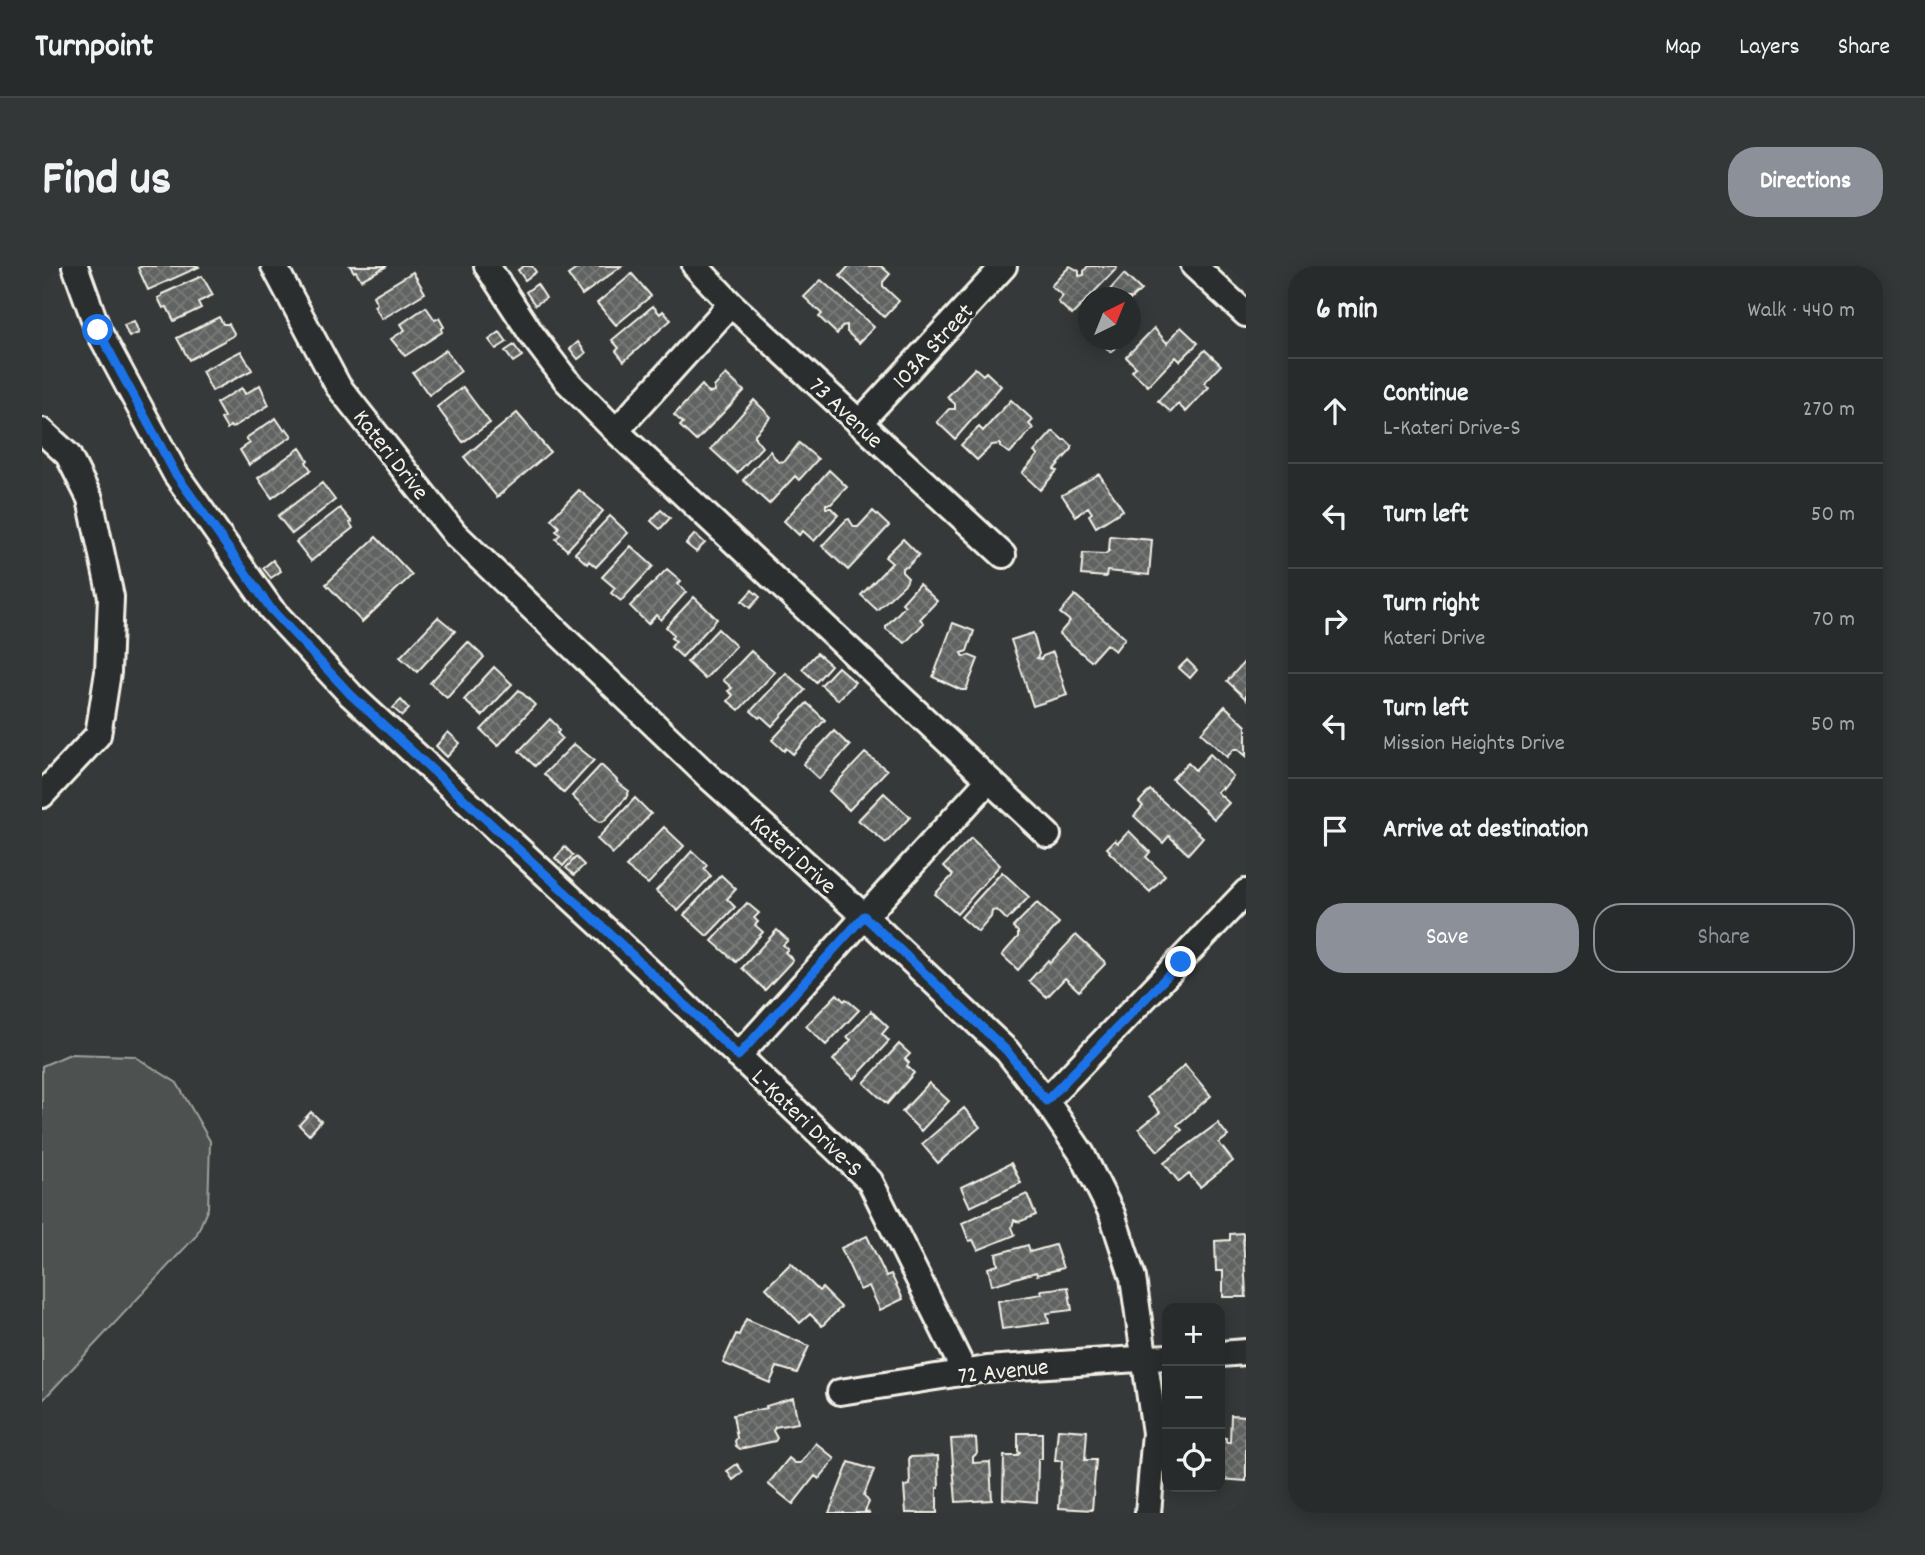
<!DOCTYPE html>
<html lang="en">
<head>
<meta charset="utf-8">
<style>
  :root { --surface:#282b2b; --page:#343737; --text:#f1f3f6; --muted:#a5a7a9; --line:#444747; --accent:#8c9099 }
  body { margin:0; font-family:Dekko,sans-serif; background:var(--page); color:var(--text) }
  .controls { position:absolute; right:21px; bottom:21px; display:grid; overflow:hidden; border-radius:14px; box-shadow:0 4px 18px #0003 }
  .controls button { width:63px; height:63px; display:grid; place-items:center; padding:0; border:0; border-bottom:2px solid var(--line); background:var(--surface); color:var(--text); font:35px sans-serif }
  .compass { position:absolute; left:1036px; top:21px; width:63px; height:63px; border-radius:50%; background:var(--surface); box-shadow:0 4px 18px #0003; rotate:43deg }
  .stop { position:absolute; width:21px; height:21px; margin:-16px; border:5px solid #1a73e8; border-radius:50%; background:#fff }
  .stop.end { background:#1a73e8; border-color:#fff; box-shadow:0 2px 7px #0008 }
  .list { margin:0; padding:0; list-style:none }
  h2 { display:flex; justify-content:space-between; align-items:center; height:91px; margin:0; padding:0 28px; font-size:30px }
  h2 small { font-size:23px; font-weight:400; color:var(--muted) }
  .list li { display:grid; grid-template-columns:46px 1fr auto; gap:21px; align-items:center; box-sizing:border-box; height:105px; padding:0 28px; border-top:2px solid var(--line) }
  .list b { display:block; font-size:26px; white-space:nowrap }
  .list p { margin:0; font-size:23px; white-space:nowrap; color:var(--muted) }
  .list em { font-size:23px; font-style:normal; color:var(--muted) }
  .actions { display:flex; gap:14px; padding:21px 28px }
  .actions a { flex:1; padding:16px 0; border:2px solid var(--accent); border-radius:28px; text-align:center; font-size:24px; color:var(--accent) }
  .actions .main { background:var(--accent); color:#fff }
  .icon { flex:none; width:38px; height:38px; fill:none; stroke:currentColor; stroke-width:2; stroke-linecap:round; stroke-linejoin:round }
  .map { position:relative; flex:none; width:1204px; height:1247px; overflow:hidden; border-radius:28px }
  header { display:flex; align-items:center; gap:42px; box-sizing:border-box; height:98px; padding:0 35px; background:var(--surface); border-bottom:2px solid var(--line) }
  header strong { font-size:33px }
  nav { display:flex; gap:38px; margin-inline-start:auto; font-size:24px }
  .intro { display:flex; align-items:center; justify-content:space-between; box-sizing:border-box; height:168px; padding:0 42px }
  h1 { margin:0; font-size:49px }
  .button { padding:18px 32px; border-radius:28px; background:var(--accent); color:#fff; font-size:24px; font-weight:700 }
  main { display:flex; gap:42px; padding:0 42px }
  aside { flex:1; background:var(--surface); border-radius:28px; box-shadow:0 4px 18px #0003 }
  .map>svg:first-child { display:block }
  .green { fill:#4e514f; stroke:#a1a19c; stroke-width:2 }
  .building { fill:url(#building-cross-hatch); stroke:#f4f1e8; stroke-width:2 }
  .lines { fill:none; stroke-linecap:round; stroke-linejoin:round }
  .minor-casing { stroke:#f4f1e8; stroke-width:30 }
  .minor { stroke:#2a2d2e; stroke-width:24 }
  .route { stroke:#1a73e8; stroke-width:9 }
  .labels { text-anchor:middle; stroke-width:7; stroke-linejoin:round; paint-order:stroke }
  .street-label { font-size:24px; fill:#f4f1e8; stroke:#2a2d2e }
</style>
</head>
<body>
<header>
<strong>Turnpoint</strong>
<nav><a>Map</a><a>Layers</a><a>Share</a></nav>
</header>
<div class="intro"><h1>Find us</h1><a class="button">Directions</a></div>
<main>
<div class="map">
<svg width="1204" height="1247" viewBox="0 0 1204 1247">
  <defs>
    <pattern id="building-cross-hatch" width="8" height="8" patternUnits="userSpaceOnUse" patternTransform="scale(1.75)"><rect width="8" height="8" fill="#616362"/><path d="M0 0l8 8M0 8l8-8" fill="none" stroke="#787a78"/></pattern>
  </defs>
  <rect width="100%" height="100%" fill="#363939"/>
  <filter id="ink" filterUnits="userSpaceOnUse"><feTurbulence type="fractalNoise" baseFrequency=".0143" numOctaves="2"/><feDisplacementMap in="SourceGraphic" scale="14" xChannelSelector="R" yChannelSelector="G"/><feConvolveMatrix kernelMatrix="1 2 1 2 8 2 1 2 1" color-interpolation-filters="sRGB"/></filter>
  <g filter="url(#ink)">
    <!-- green -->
    <path class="green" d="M28,788L92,790L135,817L168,875L166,942L154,970L0,1135V800Z"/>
    <!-- building -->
    <path class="building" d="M100,0H156L157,1L106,24L96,2Z
      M308,0H345L319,14L314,5L312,6Z
      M482,0H490L494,6L483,14L476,4Z
      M539,0H580L540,29L526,9Z
      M807,0H839L848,8L841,16V20L857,35L842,51L798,10Z
      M1028,0L1037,5V10L1042,9V5L1046,0H1073L1075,2L1030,49L1016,36L1021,30L1009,20Z
      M371,6L383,27L340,53L332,40L335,38L331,30Z
      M590,8L609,30L574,59L555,37Z
      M1082,8L1099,24L1088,34V32H1070L1065,27Z
      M160,10L171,29L156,36L159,42L132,55L125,41L121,42L116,32L120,30V28Z
      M779,14L832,61L817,77L805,66V59L800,60L795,68L777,51L780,48L762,31Z
      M495,18L504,32L493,39L484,26Z
      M611,40L618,48L621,45L629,54L582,95L574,85L577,82L570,74Z
      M384,41L393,54L397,52L402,61L399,63L400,66L363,90L349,73L363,64L359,58Z
      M177,51L181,58H187L192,67L191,70L147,94L135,72Z
      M92,55L97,67L87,71L82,59Z
      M1139,61L1156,77L1138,95L1134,91L1106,120L1090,105L1094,101L1084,91L1112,62L1125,77Z
      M458,66L465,76L454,83L447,74Z
      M1056,74H1081L1069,86Z
      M536,76L544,87L536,93L528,83Z
      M472,79L480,90L471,96L463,85Z
      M404,84L419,105L387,129L371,107Z
      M1163,84L1179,99L1162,117L1167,121L1144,146L1136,138L1129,146L1116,135Z
      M199,85L210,104L170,125L160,105Z
      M933,102L941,109L944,106L959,120L913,173L895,156L907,143H913V138L905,131Z
      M684,108L702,125L654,175L638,160L641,157L632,149L660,119L667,127L673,126L672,121Z
      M218,119L227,139L190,162L188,160L185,163L179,153L182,151L174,137L200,122L203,128Z
      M421,121L448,157L421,176L395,141Z
      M712,134L729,151L713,168V172L720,181L695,207L669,183Z
      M969,134L991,154L987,158L991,162L968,187L958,181V178L950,179L935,194L919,179L937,161L941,165Z
      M475,147L508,186L455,231L422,191Z
      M234,152L242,164L244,162L250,170L207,199L198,184L208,177L204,172Z
      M1011,165L1021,174H1024L1030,180V183L1012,203L1015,205L998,224L980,207L996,189L992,186Z
      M757,177L776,193L757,214L753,210L727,238L701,214L728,185L736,196L743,195Z
      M258,182L266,194L264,196L269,204L230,232L216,212Z
      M787,204L805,221L789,238H784V242H789L796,249L772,275L761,265L757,269L742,255Z
      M1057,208L1081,244L1054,261L1047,249L1050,247L1046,241L1034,250L1020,229Z
      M280,217L293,234L250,268L236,250Z
      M537,224L561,245L525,284L514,273L518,268L514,265L517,261L509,253Z
      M298,242L310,256L308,257L311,262L269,295L254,276Z
      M619,244L628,252L618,263L609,255Z
      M831,245L847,260L806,304L780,280L804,254L807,253L812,261H816Z
      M568,250L586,267L554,301L547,295L545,298L533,287Z
      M653,268L663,277L654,286L644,278Z
      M1068,270L1110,274L1107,309L1065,305L1064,311L1039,309L1041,287L1063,288L1067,285Z
      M334,271L370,309L320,356L284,318Z
      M861,273L877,289L865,301L860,302V306L866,312L864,317L835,344L819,329L850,297L843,291Z
      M589,280L611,300L579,335L569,327L573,322L560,311Z
      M231,294L239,305L229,312L221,302Z
      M625,303L639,315L636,318L644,326L619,354L614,349L606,358L588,340Z
      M877,318L895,335L878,353L882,357L863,377L844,363V360L863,340L860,337Z
      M710,324L718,331L708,342L700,335Z
      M1033,329L1083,372L1073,385L1064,378L1049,395L1017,368L1028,355L1018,347Z
      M652,331L675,353L640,391L629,381L634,375L629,372L632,369L624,361Z
      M396,351L413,365L375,406L358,391Z
      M911,357L932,365L925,385L920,387L922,391L926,389L936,393L924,424H919L891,411Z
      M676,363L694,380L663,413L645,396Z
      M991,367L997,388L995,392L999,393L1001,390L1011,386L1025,429L991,440L969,374Z
      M426,376L442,391L405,432L388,417Z
      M709,385L733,406L697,444L686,435L691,429L686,425L690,422L681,414Z
      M775,387L789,399L774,416L760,403Z
      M1145,394L1155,404L1148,412L1137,402Z
      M1204,394V433L1185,415Z
      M452,401L470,418L440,450L422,434Z
      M796,401L813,416L796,434L779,419Z
      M744,407L763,424L730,460L719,450L717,452L709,445Z
      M477,424L493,439L456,480L439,464Z
      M359,434L367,443L360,450L351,442Z
      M765,437L783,454L751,488L744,482L742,485L730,474Z
      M1183,440L1204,460V490L1196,483H1192L1185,491L1159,467Z
      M508,453L515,460L517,465L515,467L520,472L493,500L477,485Z
      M792,465L808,480L777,513L761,498Z
      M406,466L418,477L405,491L394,480Z
      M532,478L552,494L522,527L502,508Z
      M823,487L845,504L807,544L787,525Z
      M1168,488L1191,510L1181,523L1180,521L1175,526L1187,537L1172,553L1130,513L1146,497L1153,504Z
      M559,499L576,515L575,516L587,525L584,532L562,555L557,556L530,530Z
      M1108,524L1161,571L1146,588L1127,570L1121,577L1092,550L1101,540L1097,536Z
      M842,527L868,551L844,577L816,554Z
      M593,532L609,548L571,588L555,573Z
      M622,561L642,580L606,618L584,601Z
      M1087,565L1108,586L1104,591L1123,609L1108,626L1067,586L1068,585L1065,582L1073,574L1076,577Z
      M929,572L958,599L915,648L893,628L911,609L902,600Z
      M523,581L531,589L521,600L513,592Z
      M650,585L665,599L662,603L669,610L636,645L614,625Z
      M534,591L542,599L532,609L524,602Z
      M960,606L987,631L965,654L955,644L950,645L949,651L936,666L919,651Z
      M679,609L694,623L685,633L693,641L665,670L642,649Z
      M705,637L717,647L712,652L716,656L713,659L721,666L694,696L670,675Z
      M995,637L1017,657L976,704L960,689L976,671V666L971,661Z
      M735,664L746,674L741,679L746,683L743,686L751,694L723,724L700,702Z
      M1034,669L1062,695L1063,698L1037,725L1023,712L1005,731L987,715L1006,694L1008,697Z
      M795,728L802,735L804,733L817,744L784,779L764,760Z
      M829,745L846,761L840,768L847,775L812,813L791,794L809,774L805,771Z
      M857,778L868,788L863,793L867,797L865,800L872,807L845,838L822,817Z
      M1143,799L1169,830L1135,859L1140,864L1116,885L1097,863L1118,846L1105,831Z
      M887,817L907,835L879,865L860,846Z
      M922,842L938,861L896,897L880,878Z
      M269,846L279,855L267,869L257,859Z
      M1176,857L1186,870L1177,877L1191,895L1158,921L1147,908L1137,916L1122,897Z
      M969,897L979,917L928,941L919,921Z
      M985,928L994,949L977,956L972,954L970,961L973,969L936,984L931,974L927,975L920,957Z
      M1201,967L1204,1031H1181V1005H1174L1173,975L1188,974V968Z
      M825,970L844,1010L849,1008L861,1033L838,1044L827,1020L818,1024L799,982Z
      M986,979L988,986L1013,979L1021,1002L995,1009L994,1006L950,1019L946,1002L956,999L954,988Z
      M749,997L777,1025L780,1022L799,1041L780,1060L768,1048L758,1057L724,1022Z
      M1026,1021L1030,1044L1005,1047L1007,1057L960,1063L956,1035L1000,1028L999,1024Z
      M704,1053L767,1080L755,1107L735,1101L728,1117L681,1097L694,1068L697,1069Z
      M751,1132L756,1157L733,1161L731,1165L735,1172L733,1175L698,1183L694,1180L693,1175L695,1172L691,1149L725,1142L724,1140Z
      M1189,1149L1204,1150V1215L1178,1213V1171L1184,1172V1176H1188Z
      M1016,1163L1045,1165L1043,1194H1054L1050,1244L1017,1242L1020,1195H1013Z
      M976,1167H1000V1193H996L995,1236L961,1233L962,1190H975L978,1187L976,1185Z
      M934,1172L935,1187L931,1191V1197L948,1196L950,1234L914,1236L909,1173Z
      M774,1177L793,1193L777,1213L773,1210L751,1238L726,1218L747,1192L753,1197H759Z
      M896,1190L897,1222H895V1247H864L862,1220L868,1219L867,1191Z
      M807,1196L832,1204L822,1229L827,1236L823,1245L828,1247H787Z
      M695,1198L701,1206L691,1214L685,1205Z"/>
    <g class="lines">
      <!-- minor casing -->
      <g class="minor-casing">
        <path id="minor" d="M33,0L56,64L133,207L229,343L309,429L563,663L828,915L923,1107
          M232,0L296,120L413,268L667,511L822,650L965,785L1004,835L1040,888L1070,948L1091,1012L1113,1167L1106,1247
          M445,0L490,69L524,114L574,165L1006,569
          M653,0L689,38L961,289
          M1152,0L1204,48
          M817,157L962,0
          M0,165L26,189L48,233L69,331L66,406L56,469L0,529
          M574,165L689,38
          M696,790L947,514
          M1004,835L1204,626
          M1178,1088L1204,1086
          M798,1126L945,1103L1125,1091"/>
      </g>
      <!-- minor -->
      <use href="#minor" class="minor"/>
    </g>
  </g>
  <g class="lines" filter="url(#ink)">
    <!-- route -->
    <path class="route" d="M56,64L133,207L229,343L309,429L563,663L696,790L822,650L965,785L1004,835L1139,696"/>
  </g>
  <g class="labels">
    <!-- street labels -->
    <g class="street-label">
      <text transform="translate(890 79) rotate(-47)" y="8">103A Street</text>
      <text transform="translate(805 146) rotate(43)" y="8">73 Avenue</text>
      <text transform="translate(350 188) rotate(52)" y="8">Kateri Drive</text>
      <text transform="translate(752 587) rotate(42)" y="8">Kateri Drive</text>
      <text transform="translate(766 856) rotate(44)" y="8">L-Kateri Drive-S</text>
      <text transform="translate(961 1104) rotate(-6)" y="8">72 Avenue</text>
    </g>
  </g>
</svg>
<div class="controls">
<button>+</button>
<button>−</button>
<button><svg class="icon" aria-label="locate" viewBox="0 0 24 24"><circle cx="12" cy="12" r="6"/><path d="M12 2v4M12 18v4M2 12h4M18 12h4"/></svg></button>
</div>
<svg class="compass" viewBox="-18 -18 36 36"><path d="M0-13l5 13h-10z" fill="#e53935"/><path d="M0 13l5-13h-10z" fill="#a5a7a9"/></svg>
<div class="stop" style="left:56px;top:64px"></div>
<div class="stop end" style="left:1139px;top:696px"></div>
</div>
<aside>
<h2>6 min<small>Walk · 440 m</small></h2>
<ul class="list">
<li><svg class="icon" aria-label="ahead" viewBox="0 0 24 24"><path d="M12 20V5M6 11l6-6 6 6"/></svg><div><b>Continue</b><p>L-Kateri Drive-S</p></div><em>270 m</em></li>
<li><svg class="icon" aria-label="left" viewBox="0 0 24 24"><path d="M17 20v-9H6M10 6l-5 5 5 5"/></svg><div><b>Turn left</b></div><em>50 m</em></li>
<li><svg class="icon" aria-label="right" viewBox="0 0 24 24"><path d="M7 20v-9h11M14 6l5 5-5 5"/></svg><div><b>Turn right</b><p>Kateri Drive</p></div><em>70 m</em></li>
<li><svg class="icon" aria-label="left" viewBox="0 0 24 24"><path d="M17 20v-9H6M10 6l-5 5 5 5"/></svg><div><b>Turn left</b><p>Mission Heights Drive</p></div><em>50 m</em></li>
<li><svg class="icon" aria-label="arrive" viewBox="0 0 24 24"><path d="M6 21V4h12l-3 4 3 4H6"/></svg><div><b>Arrive at destination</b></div></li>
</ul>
<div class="actions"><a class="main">Save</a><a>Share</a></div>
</aside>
</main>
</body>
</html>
